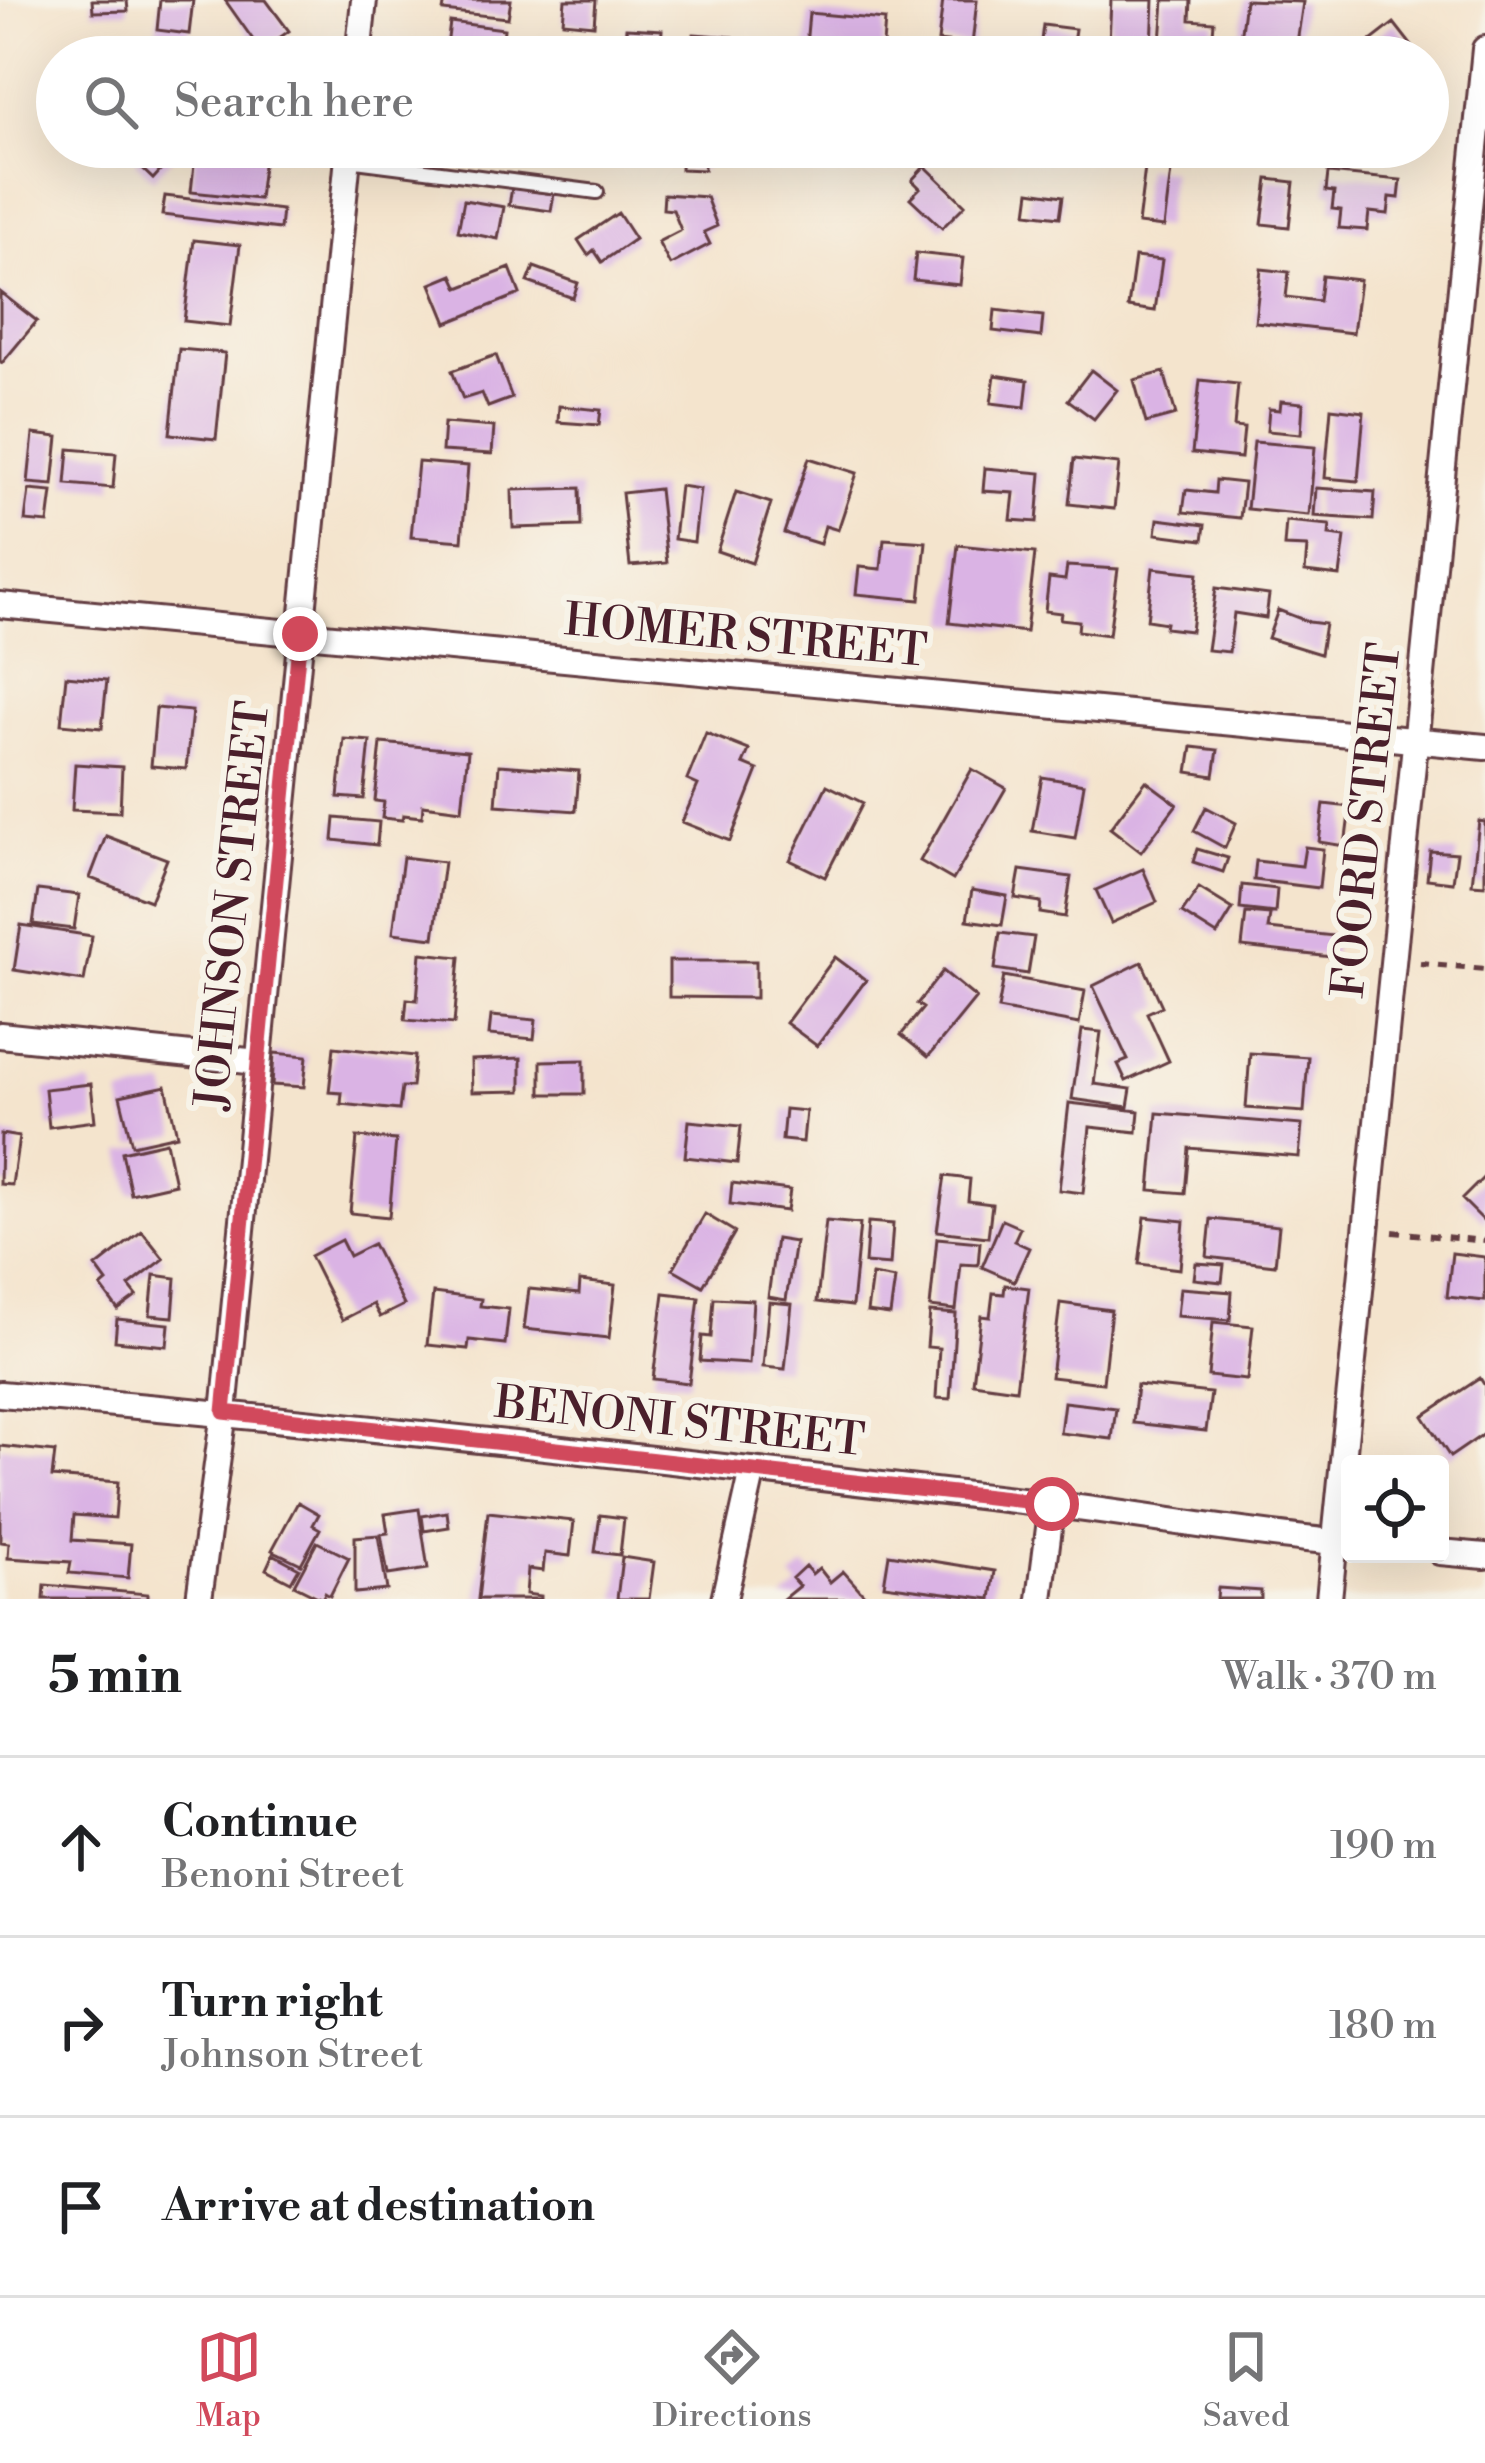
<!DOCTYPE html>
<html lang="en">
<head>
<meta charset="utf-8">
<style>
  :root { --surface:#fff; --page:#f2f2f2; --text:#202124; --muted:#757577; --line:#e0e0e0; --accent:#d1495b }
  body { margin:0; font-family:"Libre Bodoni",serif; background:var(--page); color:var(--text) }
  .controls { position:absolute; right:36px; bottom:36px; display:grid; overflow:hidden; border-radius:12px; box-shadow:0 12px 48px #0002 }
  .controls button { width:108px; height:108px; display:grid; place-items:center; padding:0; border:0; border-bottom:3px solid var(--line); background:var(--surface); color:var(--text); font:60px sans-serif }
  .stop { position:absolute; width:36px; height:36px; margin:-27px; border:9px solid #d1495b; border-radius:50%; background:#fff }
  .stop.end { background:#d1495b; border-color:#fff; box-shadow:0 3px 12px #0008 }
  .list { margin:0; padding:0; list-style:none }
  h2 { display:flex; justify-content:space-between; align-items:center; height:156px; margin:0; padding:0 48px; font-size:51px }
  h2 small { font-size:39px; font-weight:400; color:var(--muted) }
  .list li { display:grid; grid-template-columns:78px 1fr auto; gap:36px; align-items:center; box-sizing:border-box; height:180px; padding:0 48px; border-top:3px solid var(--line) }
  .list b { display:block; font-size:45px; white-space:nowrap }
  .list p { margin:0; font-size:39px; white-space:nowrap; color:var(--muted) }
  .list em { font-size:39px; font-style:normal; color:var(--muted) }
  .icon { flex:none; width:66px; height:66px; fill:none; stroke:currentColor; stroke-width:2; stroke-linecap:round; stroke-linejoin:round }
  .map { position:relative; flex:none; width:1485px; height:1599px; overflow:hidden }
  .search { position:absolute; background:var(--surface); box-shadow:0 12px 48px #0002; left:36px; right:36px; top:36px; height:132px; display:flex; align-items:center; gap:30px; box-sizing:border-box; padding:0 42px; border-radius:66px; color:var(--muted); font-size:45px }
  .sheet { height:696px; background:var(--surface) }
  nav { display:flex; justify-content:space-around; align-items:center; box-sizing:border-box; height:168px; border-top:3px solid var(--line); background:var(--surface); font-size:33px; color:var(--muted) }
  nav a { display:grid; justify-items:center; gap:6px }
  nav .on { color:var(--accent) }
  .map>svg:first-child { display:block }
  .building { fill:#dab3e4 }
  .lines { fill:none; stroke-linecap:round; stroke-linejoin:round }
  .lane-casing { stroke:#643d43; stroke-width:18 }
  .street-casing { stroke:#643d43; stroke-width:30 }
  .path { stroke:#643d43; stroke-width:6; stroke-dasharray:9 9; stroke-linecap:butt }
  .lane { stroke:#fff; stroke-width:12 }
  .street { stroke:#fff; stroke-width:24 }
  .route { stroke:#d1495b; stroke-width:15 }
  .labels { text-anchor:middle; stroke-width:12; stroke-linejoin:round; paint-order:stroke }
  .street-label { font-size:45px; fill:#4a1f2b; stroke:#f7f3e8 }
</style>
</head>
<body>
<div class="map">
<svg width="1485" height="1599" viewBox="0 0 1485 1599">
  <rect width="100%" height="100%" fill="#f7f3e8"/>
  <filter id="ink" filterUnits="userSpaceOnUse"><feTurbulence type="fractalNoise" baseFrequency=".00833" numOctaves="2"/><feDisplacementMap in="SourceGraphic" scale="24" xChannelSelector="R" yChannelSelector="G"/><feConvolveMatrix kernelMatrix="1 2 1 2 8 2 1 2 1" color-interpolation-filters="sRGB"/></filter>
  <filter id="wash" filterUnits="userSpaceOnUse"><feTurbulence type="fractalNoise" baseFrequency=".004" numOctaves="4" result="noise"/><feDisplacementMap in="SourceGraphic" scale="48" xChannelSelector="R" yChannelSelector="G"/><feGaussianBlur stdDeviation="2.7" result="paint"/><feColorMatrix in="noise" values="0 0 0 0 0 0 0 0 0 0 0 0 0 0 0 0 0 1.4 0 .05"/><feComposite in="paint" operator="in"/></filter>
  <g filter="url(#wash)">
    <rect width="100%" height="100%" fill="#f4e4cd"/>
    <g id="blocks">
      <!-- building -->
      <path class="building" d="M92,0H127L128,11L93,12Z
        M160,0H193L189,34L157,30Z
        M225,0H266L289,31L261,51Z
        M445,0H511L508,18L443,11Z
        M565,0H596L594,25L563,22Z
        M943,0H977L972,45L938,41Z
        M1111,0H1154L1152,45L1109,43Z
        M1164,0H1191L1190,20L1214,22L1211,57H1160Z
        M1245,0L1303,2L1295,57H1244L1247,40L1240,39Z
        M809,13L885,20L882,57H805Z
        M450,22L504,29L501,57L446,55Z
        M1394,23L1412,46L1399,57H1350Z
        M1043,25L1075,29L1071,57H1039Z
        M626,28L662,30L660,57H623Z
        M694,34L733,37L731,57H691Z
        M148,147H182L153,179L135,162Z
        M196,147L265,148L259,199L191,192Z
        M682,147H733V157L704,155V170L681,169Z
        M925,166L965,205L942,228L910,198L920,188L912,180Z
        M1145,168L1171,171L1164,227L1138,224Z
        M1328,173L1401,180L1399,198L1390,197L1388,214L1369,212L1367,230L1339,228L1341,210L1332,209L1334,192L1326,191Z
        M1268,179L1294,182L1289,227L1262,224Z
        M512,188L554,194L551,211L509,205Z
        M1030,191L1063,196L1060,217L1027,213Z
        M664,194L706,197L717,226L704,232L710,244L670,265L658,242L681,230L673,210L663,209Z
        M165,196L282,210L280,229L162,215Z
        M464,200L504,207L498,239L458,231Z
        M618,213L635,239L602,262L594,250L588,255L578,240Z
        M194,240L240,245L230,326L184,321Z
        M916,253L963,258L960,285L913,280Z
        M1135,257L1162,260L1155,311L1128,307Z
        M534,267L578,283L573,298L528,282Z
        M510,268L520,294L447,323L431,284L453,275L459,288Z
        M1261,269L1289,272L1286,297L1319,301L1322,276L1360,280L1353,333L1255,322Z
        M0,292L37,321L2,363L0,361Z
        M995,310L1043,316L1041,337L993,331Z
        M179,349L225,353L216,439L170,434Z
        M496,355L512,398L488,407L482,393L463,399L452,371Z
        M1091,370L1117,390L1094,419L1068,400Z
        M1164,372L1176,415L1146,423L1134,380Z
        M995,375L1028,380L1025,407L991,403Z
        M1200,380L1238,384L1234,427L1244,428L1241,458L1192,453Z
        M1281,401L1303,403L1301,434L1267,431L1269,409L1280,410Z
        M559,406L601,410L599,425L558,422Z
        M1331,408L1364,412L1358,481L1325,478Z
        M444,423L494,427L492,454L442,451Z
        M33,434L58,437L53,485L28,483Z
        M1254,442L1315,447L1309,515L1247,509Z
        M69,449L116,453L113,488L66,484Z
        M809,458L857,473L838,530L825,526L820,544L784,533Z
        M1074,459L1119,464L1114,509L1069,504Z
        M418,462L468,466L462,541L411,537Z
        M985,468L1041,473L1037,522L1011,520L1014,493L983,491Z
        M1216,480L1244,483L1240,518L1183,512L1186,490L1215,493Z
        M680,486L700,489L694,542L674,539Z
        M580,488L581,526L513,528L512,490Z
        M1316,488L1375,492L1373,520L1314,516Z
        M659,489L667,563L630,566L622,493Z
        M29,490L52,492L48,523L25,521Z
        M736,492L771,503L752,563L717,551Z
        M1158,519L1205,525L1203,540L1156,534Z
        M1286,521L1330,525L1329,535L1345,537L1340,576L1305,572L1307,547L1284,546Z
        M884,539L926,542L920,600L856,594L859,567L881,569Z
        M958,545L1035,553L1026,632L949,623Z
        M1067,566L1118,569L1109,635L1078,631L1079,621L1060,619L1061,613L1045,611L1049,578L1065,580Z
        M1153,568L1198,573L1191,631L1165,628L1166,623L1147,620Z
        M1216,588L1269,595L1266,618L1234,613L1229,652L1207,650Z
        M1278,610L1309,622L1325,624L1320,654L1268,638Z
        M66,676L107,680L102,728L61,724Z
        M156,708L192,711L186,769L151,766Z
        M706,733L749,750L743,764L758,770L730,841L682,822L698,785L687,780Z
        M344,739L370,741L364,799L338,797Z
        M381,743L468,751L462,810L423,805L422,817L403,815L402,820L382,818L384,802L375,801Z
        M1192,747L1218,750L1214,776L1188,772Z
        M75,764L122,767L120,812L72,810Z
        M499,765L579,771L576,811L496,805Z
        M972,769L1006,788L953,880L920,861Z
        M1042,777L1084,784L1075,838L1032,831Z
        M1146,781L1177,804L1141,852L1110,828Z
        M827,785L863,803L825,877L790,860Z
        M1324,804L1350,807L1345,846L1319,842Z
        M1206,807L1236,823L1225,848L1194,831Z
        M335,818L379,822L377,845L333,840Z
        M1479,821L1485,822V885L1472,884Z
        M106,836L167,859L150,901L90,878Z
        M1305,847L1323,849L1319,888L1254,880L1256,861L1302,866Z
        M1197,849L1228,858L1223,872L1193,862Z
        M1430,851L1457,853L1453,882L1427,879Z
        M403,857L444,862L434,938L393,933Z
        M1143,869L1157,902L1111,923L1096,890Z
        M1020,870L1071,877L1065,917L1040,913L1041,902L1015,898Z
        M1242,885L1277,889L1275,913L1240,909Z
        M1199,888L1233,909L1217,935L1182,913Z
        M38,890L79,895L74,929L33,924Z
        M972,890L1007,896L1002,925L967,920Z
        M1246,913L1270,915L1268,929L1334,936L1332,957L1242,947Z
        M21,925L92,936L84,981L14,970Z
        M1000,933L1034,937L1028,974L995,969Z
        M421,953L460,957L454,1024L405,1020L407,999L417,1000Z
        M835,957L866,980L817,1046L786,1023Z
        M669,961H756V998L669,997Z
        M1142,962L1162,1006L1147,1013L1169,1061L1126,1081L1118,1064L1128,1060L1093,986Z
        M943,971L976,998L928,1057L901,1035L923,1008L917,1004Z
        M1004,976L1085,991L1079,1024L998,1009Z
        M491,1016L536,1020L534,1039L489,1035Z
        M1082,1030L1101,1032L1094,1084L1131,1089L1128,1107L1072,1099Z
        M334,1047L415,1056L412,1087H402L399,1110L341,1104L342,1093L329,1092Z
        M274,1053L307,1056L304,1087L272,1085Z
        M1250,1053L1308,1057L1304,1112L1246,1108Z
        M521,1058V1091L472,1092L471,1060Z
        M584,1060V1094H541V1061Z
        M91,1084L95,1121L49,1127L45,1089Z
        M166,1086L177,1135L132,1145L120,1096Z
        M1069,1103L1139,1111L1137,1132L1090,1127L1083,1193L1059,1190Z
        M785,1109L806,1111L803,1142L782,1140Z
        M1157,1113L1302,1125L1299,1157L1189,1148L1185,1193L1150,1190Z
        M689,1121L741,1126L737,1163L685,1157Z
        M1,1134L19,1137L12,1185L0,1184Z
        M357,1137L396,1140L389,1217L350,1213Z
        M166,1142L175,1184L131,1194L122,1152Z
        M945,1176L970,1179L968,1201L992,1204L988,1237L937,1231Z
        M1485,1176V1222L1462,1199Z
        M732,1183L790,1190L787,1211L730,1204Z
        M705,1214L735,1232L703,1286L673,1269Z
        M1145,1217L1184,1221L1180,1269L1139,1264Z
        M1211,1219L1279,1226L1275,1265L1207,1257Z
        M1002,1220L1020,1228L1014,1241L1029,1248L1014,1281L982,1267Z
        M826,1221L860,1224L852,1306L817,1302Z
        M868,1222L893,1224L890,1265L865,1263Z
        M142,1231L164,1259L129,1286L137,1296L118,1310L101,1287L107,1282L96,1267Z
        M937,1238L980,1242L978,1265L961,1264L956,1310L930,1307Z
        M776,1239L795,1242L786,1300L768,1297Z
        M341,1240L349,1256L373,1244L404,1305L380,1317L373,1304L342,1320L310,1256Z
        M1452,1253L1485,1257V1301L1447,1297Z
        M1196,1263L1224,1265L1222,1282L1194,1279Z
        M154,1275L176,1278L173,1317L150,1315Z
        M872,1275L895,1279L890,1315L867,1312Z
        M580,1281L615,1285L609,1338L524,1329L529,1289L579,1294Z
        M1005,1285L1029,1288L1016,1389L973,1383L981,1316L990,1317L993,1293L1004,1294Z
        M1180,1288L1232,1292L1230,1320L1177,1316Z
        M433,1293L481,1299L480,1306L509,1309L505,1344L469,1340L468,1349L427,1345Z
        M664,1293L699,1297L689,1383L653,1379Z
        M714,1298L753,1300L749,1364L700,1361L702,1336L711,1337Z
        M769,1302L792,1304L785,1369L763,1367Z
        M1060,1303L1111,1310L1103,1383L1051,1377Z
        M930,1312L956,1314L950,1399L936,1398L939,1348L927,1347Z
        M117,1319L169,1324L167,1346L115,1341Z
        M1213,1322L1253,1326L1247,1380L1208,1376Z
        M1480,1378L1485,1386V1433L1450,1457L1423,1416Z
        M1137,1385L1211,1393L1206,1431L1133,1423Z
        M1064,1402L1116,1408L1112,1439L1060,1433Z
        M0,1446L55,1452L52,1477L118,1482L115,1518L74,1515L72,1540L131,1544L128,1578L69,1573L71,1562L8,1558L9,1543L0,1542Z
        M298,1502L319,1514L313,1525L320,1529L301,1564L272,1550Z
        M419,1509L428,1569L388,1575L381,1534L388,1533L385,1514Z
        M447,1512L449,1527L424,1531L422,1516Z
        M488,1512L574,1521L570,1556L545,1553L543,1571L528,1569L526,1594L541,1596V1599H478Z
        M600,1515L624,1518L620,1555L595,1552Z
        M378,1535L387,1590L355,1593V1537Z
        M317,1542L349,1558L330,1596L325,1593L322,1599L294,1585Z
        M273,1554L299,1568L291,1582L266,1569Z
        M889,1554L995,1571L991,1599L884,1585Z
        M622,1557L654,1562L649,1599H617Z
        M805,1566L812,1574L819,1568L830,1582L843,1571L868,1599H783L799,1586L792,1578Z
        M45,1585L148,1594V1599H44Z
        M1218,1588L1261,1591V1599H1217Z"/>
    </g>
  </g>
  <g filter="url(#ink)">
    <use href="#blocks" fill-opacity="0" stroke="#643d43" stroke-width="3"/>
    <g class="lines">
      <!-- lane casing -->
      <g class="lane-casing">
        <path id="lane" d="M348,160L597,192"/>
      </g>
      <!-- street casing -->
      <g class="street-casing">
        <path id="street" d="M358,57L364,0
          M0,605L1485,747
          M0,1035L258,1062
          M0,1394C347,1423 693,1463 1039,1503C1141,1515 1243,1534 1345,1543
          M1440,1552L1485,1556
          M199,1599L224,1412L349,147
          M724,1599L753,1470
          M1040,1599L1052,1504
          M1329,1599L1485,49"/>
      </g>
      <!-- path -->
      <path class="path" d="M1420,963L1485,969
        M1393,1232L1485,1241"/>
      <!-- lane -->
      <use href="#lane" class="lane"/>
      <!-- street -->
      <use href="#street" class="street"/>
    </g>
  </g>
  <g class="lines" filter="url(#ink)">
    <!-- route -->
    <path class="route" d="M300,634L224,1412L1052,1504"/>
  </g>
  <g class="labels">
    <!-- street labels -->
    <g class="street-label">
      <text transform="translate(746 634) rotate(5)" y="16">HOMER STREET</text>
      <text transform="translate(1365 820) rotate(-84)" y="16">FOORD STREET</text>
      <text transform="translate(231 905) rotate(-84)" y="16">JOHNSON STREET</text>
      <text transform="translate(680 1420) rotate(6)" y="16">BENONI STREET</text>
    </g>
  </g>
</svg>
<div class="controls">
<button><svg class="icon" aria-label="locate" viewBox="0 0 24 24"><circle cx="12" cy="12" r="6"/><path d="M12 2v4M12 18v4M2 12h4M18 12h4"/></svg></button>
</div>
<div class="stop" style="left:1052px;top:1504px"></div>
<div class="stop end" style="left:300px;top:634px"></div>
<div class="search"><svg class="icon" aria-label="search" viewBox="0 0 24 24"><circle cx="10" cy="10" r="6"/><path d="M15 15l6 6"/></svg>Search here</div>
</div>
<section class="sheet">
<h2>5 min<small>Walk · 370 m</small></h2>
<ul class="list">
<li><svg class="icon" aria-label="ahead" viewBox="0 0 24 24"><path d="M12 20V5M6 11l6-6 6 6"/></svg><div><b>Continue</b><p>Benoni Street</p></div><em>190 m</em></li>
<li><svg class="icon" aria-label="right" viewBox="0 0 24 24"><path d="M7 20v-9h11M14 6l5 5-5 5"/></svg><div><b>Turn right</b><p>Johnson Street</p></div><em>180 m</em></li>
<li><svg class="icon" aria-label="arrive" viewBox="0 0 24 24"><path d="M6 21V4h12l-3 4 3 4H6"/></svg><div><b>Arrive at destination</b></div></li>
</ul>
</section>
<nav>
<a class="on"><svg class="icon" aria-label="map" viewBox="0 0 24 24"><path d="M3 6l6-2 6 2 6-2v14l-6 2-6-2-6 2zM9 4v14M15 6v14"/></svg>Map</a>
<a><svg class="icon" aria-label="directions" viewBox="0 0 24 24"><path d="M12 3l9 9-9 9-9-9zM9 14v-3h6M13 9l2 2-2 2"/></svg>Directions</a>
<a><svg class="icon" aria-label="saved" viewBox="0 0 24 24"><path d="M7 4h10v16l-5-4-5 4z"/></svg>Saved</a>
</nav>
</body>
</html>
